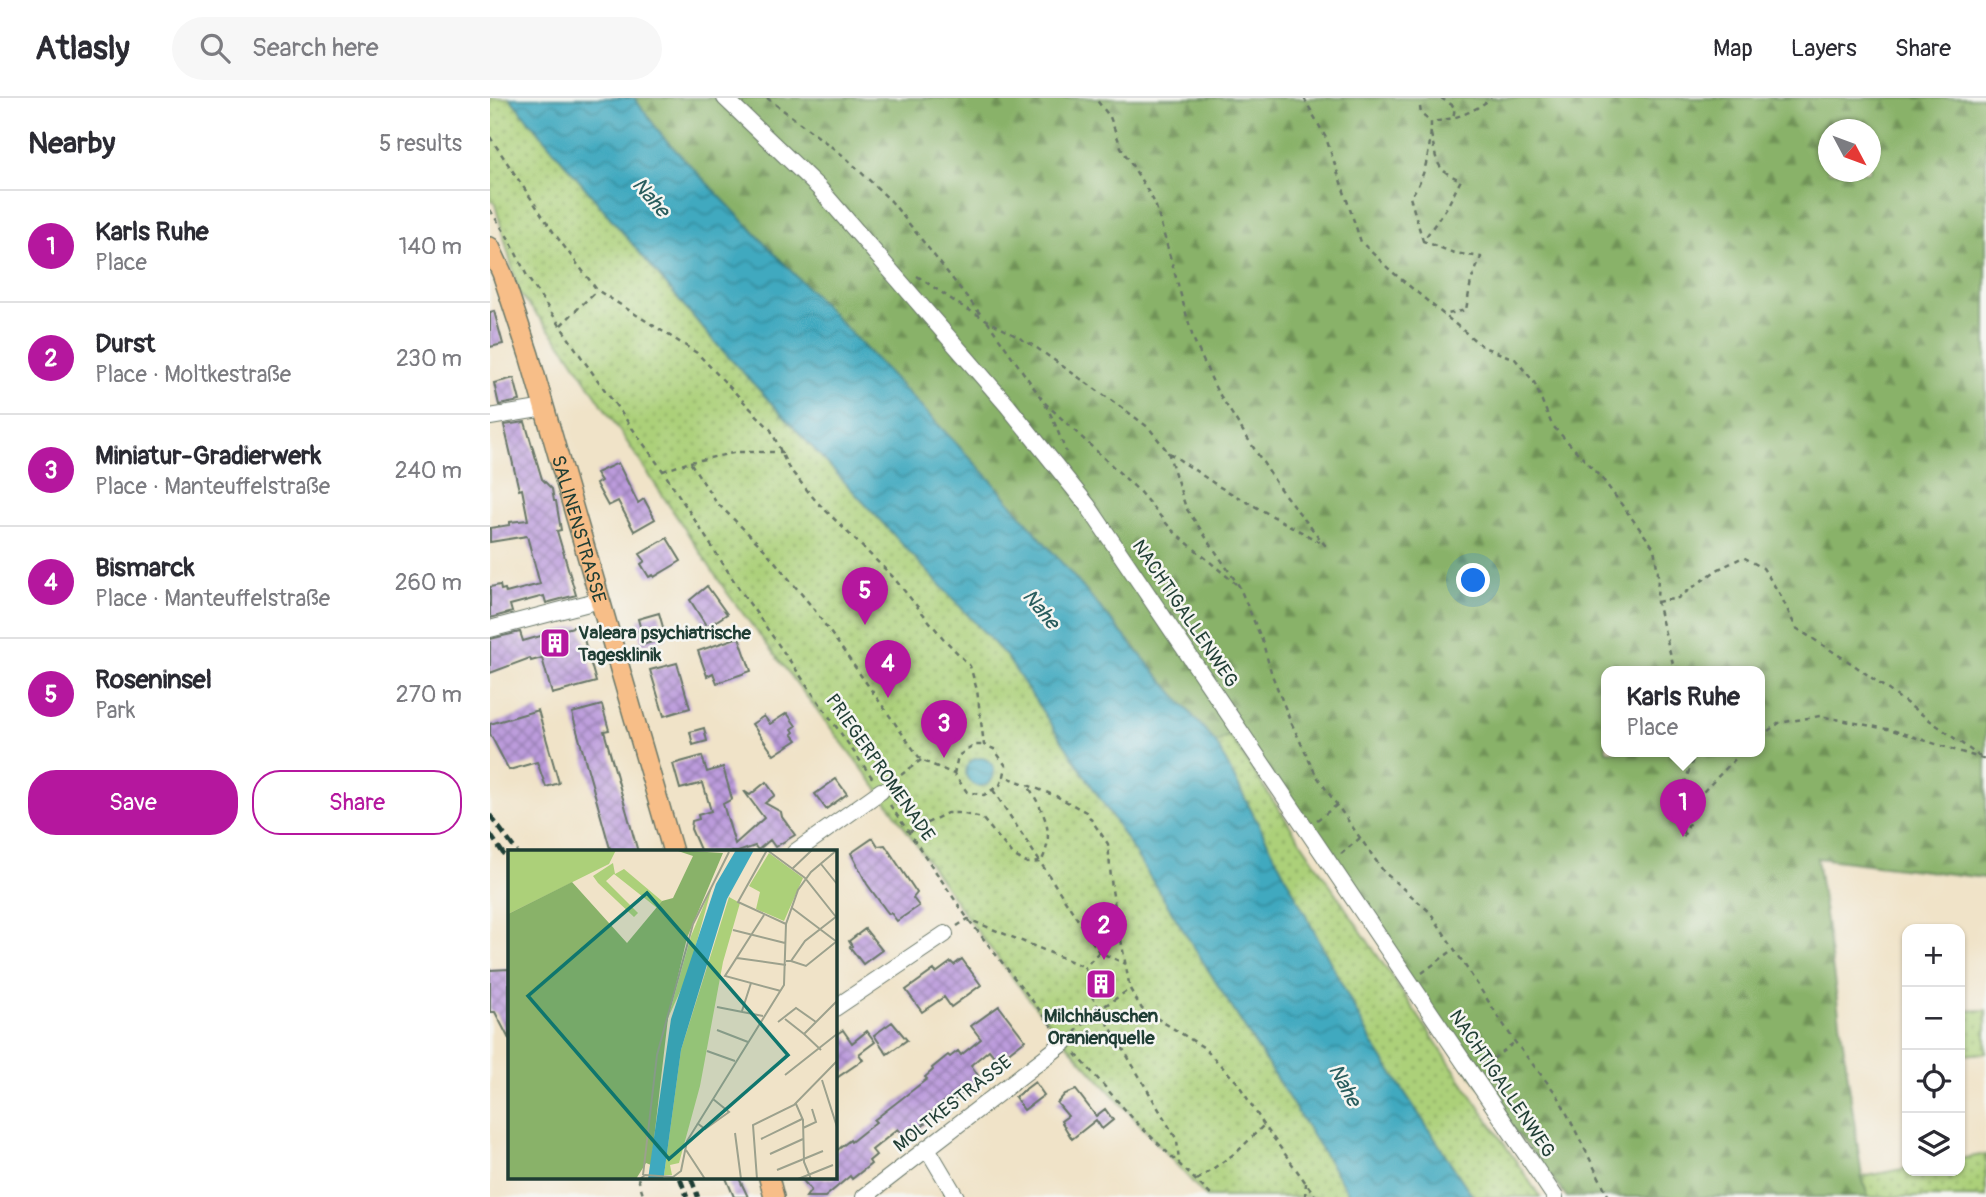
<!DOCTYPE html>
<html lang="en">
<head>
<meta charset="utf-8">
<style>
  :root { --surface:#fff; --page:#f7f7f7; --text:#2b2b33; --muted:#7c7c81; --line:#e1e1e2; --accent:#b5179e }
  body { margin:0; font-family:Pangolin,sans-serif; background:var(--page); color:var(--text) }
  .controls { position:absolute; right:21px; bottom:21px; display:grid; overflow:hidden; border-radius:14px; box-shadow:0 2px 5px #0004 }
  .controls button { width:63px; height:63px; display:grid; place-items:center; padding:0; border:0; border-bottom:2px solid var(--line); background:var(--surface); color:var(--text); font:35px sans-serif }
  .compass { position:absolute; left:1328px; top:21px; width:63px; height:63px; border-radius:50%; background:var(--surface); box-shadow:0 2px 5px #0004; rotate:131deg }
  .you { position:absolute; left:984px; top:483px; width:24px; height:24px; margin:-18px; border:5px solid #fff; border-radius:50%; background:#1a73e8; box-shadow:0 0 0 10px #1a73e833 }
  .badge { display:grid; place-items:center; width:46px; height:46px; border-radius:50%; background:var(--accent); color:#fff; font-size:23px; font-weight:700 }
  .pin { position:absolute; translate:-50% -58px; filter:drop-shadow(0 2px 4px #0008) }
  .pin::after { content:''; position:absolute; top:37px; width:24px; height:21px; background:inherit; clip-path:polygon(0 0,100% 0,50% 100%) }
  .popup { position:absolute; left:1111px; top:568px; width:164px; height:91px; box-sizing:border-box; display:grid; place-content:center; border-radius:14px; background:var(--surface); filter:drop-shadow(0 2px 5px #0005); font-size:23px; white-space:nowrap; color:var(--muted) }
  .popup b { font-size:26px; color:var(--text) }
  .popup::after { content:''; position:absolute; left:50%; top:100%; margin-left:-14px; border:14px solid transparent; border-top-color:var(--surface) }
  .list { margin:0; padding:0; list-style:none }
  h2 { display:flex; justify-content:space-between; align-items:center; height:91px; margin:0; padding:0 28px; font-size:30px }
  h2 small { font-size:23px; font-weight:400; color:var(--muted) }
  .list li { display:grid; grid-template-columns:46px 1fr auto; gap:21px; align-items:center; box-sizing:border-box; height:112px; padding:0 28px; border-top:2px solid var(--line) }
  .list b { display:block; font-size:26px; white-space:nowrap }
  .list p { margin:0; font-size:23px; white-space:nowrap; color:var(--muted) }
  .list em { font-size:23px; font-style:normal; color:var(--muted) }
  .actions { display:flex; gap:14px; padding:21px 28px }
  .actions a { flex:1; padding:16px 0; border:2px solid var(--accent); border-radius:28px; text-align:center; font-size:24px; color:var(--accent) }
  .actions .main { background:var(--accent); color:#fff }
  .icon { flex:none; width:38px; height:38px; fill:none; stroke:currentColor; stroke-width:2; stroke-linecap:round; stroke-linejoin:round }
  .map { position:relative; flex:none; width:1496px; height:1099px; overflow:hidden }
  header { display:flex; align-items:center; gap:42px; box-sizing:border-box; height:98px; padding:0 35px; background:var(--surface); border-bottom:2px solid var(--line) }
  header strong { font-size:33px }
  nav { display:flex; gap:38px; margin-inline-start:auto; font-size:24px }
  .search { width:490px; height:63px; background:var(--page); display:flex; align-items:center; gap:18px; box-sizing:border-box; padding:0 24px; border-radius:38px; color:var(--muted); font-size:26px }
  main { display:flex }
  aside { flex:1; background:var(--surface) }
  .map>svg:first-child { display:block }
  .green { fill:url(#green-dots); stroke:#668656; stroke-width:2 }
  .forest { fill:url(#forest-firs); stroke:#54784e; stroke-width:2; fill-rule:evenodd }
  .water { fill:url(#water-waves); stroke:#2f737a; stroke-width:2 }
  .building { fill:url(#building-cross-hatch) }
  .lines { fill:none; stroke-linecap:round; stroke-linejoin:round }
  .minor-casing { stroke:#687768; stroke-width:18 }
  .major-casing { stroke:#687768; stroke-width:22 }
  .path { stroke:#687768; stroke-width:2.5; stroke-dasharray:5 5; stroke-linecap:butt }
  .minor { stroke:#fff; stroke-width:16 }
  .major { stroke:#f7be88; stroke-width:19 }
  .rail { stroke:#1f3d34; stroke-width:4.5; stroke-dasharray:10 5; stroke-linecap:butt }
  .labels { text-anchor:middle; stroke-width:5; stroke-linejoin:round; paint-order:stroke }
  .street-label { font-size:19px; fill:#1f3d34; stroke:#f6f6f2 }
  .poi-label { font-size:19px; font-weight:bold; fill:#1f3d34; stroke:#f6f6f2; text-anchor:start }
  .water-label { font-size:21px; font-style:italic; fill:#295d5e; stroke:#f6f6f2 }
  .inset-road { fill:none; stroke:#9ca18d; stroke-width:2 }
  .view { fill:#0f766e; fill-opacity:0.15; stroke:#0f766e; stroke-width:3.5 }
  .inset-edge { fill:none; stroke:#1f3d34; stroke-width:3.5 }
</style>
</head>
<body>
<header>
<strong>Atlasly</strong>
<div class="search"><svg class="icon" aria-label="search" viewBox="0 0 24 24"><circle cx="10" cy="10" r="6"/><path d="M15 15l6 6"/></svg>Search here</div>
<nav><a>Map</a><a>Layers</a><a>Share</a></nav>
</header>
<main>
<aside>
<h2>Nearby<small>5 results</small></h2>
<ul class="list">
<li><span class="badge">1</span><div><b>Karls Ruhe</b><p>Place</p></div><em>140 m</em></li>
<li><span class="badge">2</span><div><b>Durst</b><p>Place · Moltkestraße</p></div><em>230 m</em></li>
<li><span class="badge">3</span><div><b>Miniatur-Gradierwerk</b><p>Place · Manteuffelstraße</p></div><em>240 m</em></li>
<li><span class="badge">4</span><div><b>Bismarck</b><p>Place · Manteuffelstraße</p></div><em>260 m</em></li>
<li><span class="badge">5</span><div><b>Roseninsel</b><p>Park</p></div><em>270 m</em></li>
</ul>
<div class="actions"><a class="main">Save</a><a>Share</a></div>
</aside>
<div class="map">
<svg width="1496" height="1099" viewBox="0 0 1496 1099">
  <defs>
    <pattern id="green-dots" width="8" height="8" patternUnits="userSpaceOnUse" patternTransform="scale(1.75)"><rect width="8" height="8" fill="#acd079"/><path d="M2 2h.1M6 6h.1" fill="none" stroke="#8baa64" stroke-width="1.8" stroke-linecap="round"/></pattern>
    <pattern id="forest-firs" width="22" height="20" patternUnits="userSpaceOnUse" patternTransform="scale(1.75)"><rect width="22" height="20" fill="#89b269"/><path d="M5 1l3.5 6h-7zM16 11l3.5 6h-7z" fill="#6f9257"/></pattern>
    <pattern id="water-waves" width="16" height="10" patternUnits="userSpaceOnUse" patternTransform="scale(1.75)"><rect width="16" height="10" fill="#3fa9bf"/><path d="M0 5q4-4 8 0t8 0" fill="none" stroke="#348b9c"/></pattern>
    <pattern id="building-cross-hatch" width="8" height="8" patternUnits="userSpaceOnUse" patternTransform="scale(1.75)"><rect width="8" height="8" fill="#bc9bdc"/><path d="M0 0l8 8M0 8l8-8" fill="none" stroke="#9880b3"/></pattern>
  </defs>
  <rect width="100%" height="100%" fill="#f6f6f2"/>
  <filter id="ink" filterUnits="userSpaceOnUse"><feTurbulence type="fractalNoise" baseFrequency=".0143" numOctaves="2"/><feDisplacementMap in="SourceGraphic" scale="14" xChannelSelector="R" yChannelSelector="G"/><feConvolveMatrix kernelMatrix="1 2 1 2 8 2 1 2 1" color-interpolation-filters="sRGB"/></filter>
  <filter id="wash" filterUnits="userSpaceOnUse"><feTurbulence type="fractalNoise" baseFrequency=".00686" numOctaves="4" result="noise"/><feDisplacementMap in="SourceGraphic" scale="28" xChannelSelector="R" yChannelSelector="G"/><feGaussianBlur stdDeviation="1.57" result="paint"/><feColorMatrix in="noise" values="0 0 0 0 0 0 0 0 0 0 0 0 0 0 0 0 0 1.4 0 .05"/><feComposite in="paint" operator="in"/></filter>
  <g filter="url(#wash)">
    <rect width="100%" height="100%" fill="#f0e3c8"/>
    <!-- green -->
    <path class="green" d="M0,0H20L222,241L516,558L621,717L861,1099H716L575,944L535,896L478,821L390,694L238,496L76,252L29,195L5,106L0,102Z
      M739,637L1050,1099H983L883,946L726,645Z
      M1496,912V955L1470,957V913Z
      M1496,1056V1099H1378L1372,1079L1417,1070V1073H1470V1061Z"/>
    <!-- forest -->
    <path class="forest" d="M144,0H1496V780L1327,760L1372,1079L1378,1099H1077L981,977L816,730L739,637L726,645L500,381L174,40ZM1338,32H1380V74H1338ZM1116,573H1270V653H1116Z"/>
    <!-- water -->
    <path class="water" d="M20,0H144L174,40L500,381L726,645L883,946L983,1099H861L621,717L516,558L222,241Z
      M476 674a14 14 0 1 1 28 0a14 14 0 1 1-28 0Z"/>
    <g id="blocks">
      <!-- building -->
      <path class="building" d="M4,213L13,246L0,249V214Z
        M24,280L30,303L9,307L4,285Z
        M35,324L52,381L62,391L64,403H66L71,432L67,433L86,497L56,505L54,498L20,507L22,514L0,520V489L10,487L11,492L15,491L16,495L50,486L37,438L0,444V430L20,427V424L38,422L32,391L29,392L14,327Z
        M128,365L148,405L154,401L165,421L144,433L128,403L118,408L106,386L111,383L106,375Z
        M177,440L191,463L164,479L163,477L159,479L151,466L155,463L150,456Z
        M217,488L237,516L217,529L200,502Z
        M169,515L176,540L152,547L148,533L151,532L148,521Z
        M90,527L106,584L62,596L52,560L41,563L40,560L0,575V541L30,534L33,543Z
        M249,539L261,573L227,585L223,575L217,578L208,553Z
        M187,565L200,610L174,618L160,572Z
        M112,607L119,632L114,633L148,754H121L82,615Z
        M48,612L69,685L56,689L47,664L19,672L0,636V626Z
        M297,615L306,628L302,631L304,634L302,636L307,642L284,657L262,626L274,618L280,626Z
        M214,630L217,643L203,647L200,634Z
        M212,658L217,674L233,669L242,701L233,706L245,746L274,720L254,693L260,697L276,684L285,697L275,705L291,714L292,719L305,737L285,749L280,742L268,752L265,748L248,754H211L201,731L202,723L209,721L208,717L221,713L213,685L190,691L183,666Z
        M346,681L357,696L336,711L325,696Z
        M383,740L388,748L395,747L427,795L423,800L429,808L407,823L401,815L399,816L395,811L377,786L361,755Z
        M375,831L392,852L373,866L360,849L362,848L359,843Z
        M472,861L491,887L461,909L454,899L432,914L416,892L444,872L446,875L461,864L464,867Z
        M19,871V941L5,914H0V872Z
        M509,908L535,942L508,963L499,952L481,967L491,982L457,1008L454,1004L432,1022L435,1026L423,1035L420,1031L413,1037L408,1031L382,1052L386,1057L379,1063L381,1066L362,1081L360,1078L335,1099H316L321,1092L311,1080H345V1054L360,1042L361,1044L386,1024L384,1022L437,981L435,979L443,972L442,970L458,957L460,959L468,953L471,957L491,941L481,928Z
        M402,924L417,942L397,956L384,937Z
        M353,932L362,945L377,933L385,944L369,956L373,962L345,981V937Z
        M545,984L554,997L534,1012L525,999Z
        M586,992L606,1018L615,1011L623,1022L612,1031L606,1022L582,1041L571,1023L578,1018L567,1005L575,996Z
        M236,1080H249L258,1099H244Z"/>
    </g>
  </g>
  <g filter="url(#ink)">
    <use href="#blocks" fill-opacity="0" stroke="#687768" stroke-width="2"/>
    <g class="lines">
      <!-- minor casing -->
      <g class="minor-casing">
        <path id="minor" d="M235,0L329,90L517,307L598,408L1065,1099
          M0,319L55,310
          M0,531L110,502
          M305,754L391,693
          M345,910L455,836
          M437,1050L466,1099
          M374,1099L575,944"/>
      </g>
      <!-- major casing -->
      <g class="major-casing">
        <g id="major">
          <path id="s1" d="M0,149L12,175L39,257L183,754"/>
          <path d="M279,1080L284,1099"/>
        </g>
      </g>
      <!-- path -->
      <path class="path" d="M277,0L355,59L401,103L492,218
        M814,0L836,40L871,144L900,172L993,249L1025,261L1044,284L1062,327L1114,383L1164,450L1168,476L1167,504L1183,566L1190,573
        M951,0L965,9L963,21
        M930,9L931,16L941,24
        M941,36C947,62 944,72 971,82L957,109L933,143L964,155L991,159L981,183L976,212L953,217
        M0,39L64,135L107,192L207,255L281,332L298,369L326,403L403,479L453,540L480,568L487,592L494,647L504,651L516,668L514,678L566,698L596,714L618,746L622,792L640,891L652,911L713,949L747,984L774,1027L826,1099
        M0,112L19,141L38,180L94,263L173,373L250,492L383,681
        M933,143L920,99C936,81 941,48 941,24C965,21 983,15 1001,0
        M427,178L470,207L544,248L635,312L659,330L678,354L728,388L835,447L790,391L726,291L703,240L665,105L631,49L620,19L605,0
        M497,223L554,304L648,392L682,432L746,486
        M71,227L106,193
        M555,306L563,321L576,354
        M678,354L696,410L749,488L772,542L782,577L800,622L826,677L894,774L940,814L1025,944L1068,998L1119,1099
        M200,364L248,354H293
        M173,373L200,364L226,404L276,453L323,510L431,662L464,676L477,694L494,697L510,687L514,678
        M1167,504L1188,500L1227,472L1253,459L1273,470L1291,498L1306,530L1364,567L1493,661
        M1270,639L1289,625L1330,618L1402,632L1496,662
        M464,676L468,658L485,647H494
        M403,683L431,662
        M503,692L609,854L636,866
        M400,707L478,821L566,933
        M827,722L847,707
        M419,734L457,715H470L492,720L523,757L537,765L551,764C566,735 554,715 539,689
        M1193,736L1194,687L1206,653
        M1193,739L1212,695L1253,653
        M851,756L870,740
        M467,828L478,821L595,869
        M609,854L595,869L597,890L687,1042L689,1065
        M932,875L963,852
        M585,934L610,911L640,891
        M586,956L646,1024L723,1099
        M995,967L1025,944
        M148,1080L154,1099
        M707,1082L748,1053L774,1027
        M815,1099L816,1085"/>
      <!-- minor -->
      <use href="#minor" class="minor"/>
      <!-- major -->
      <use href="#major" class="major"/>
      <!-- rail -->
      <path class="rail" d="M0,717L27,754
        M0,736L19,764
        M190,1080L197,1099
        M201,1080L208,1099"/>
    </g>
  </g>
  <!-- icons -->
  <defs>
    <g id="building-square" transform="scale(1.575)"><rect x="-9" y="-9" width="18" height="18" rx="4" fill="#b5179e" stroke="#f6f6f2"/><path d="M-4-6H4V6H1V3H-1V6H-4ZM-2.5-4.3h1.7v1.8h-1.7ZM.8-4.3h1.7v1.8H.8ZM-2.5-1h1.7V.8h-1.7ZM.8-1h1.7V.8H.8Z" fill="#fff"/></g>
  </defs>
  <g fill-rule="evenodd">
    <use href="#building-square" x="65" y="545"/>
    <use href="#building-square" x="611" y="886"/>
  </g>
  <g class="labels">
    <!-- street labels -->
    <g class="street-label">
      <text dy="7" stroke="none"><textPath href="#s1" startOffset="296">SALINENSTRASSE</textPath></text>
      <text transform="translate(696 515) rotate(56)" y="7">NACHTIGALLENWEG</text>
      <text transform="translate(391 669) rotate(55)" y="7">PRIEGERPROMENADE</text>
      <text transform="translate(1013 985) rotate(56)" y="7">NACHTIGALLENWEG</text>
      <text transform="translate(462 1005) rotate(-38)" y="7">MOLTKESTRASSE</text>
    </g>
    <!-- poi labels -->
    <g class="poi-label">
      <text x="88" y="541">Valeara psychiatrische<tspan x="88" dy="22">Tagesklinik</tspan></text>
      <text x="611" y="924" text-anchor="middle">Milchhäuschen<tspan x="611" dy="22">Oranienquelle</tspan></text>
    </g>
    <!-- water labels -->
    <g class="water-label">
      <text transform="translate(161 99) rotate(49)" y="7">Nahe</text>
      <text transform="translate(551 511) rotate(50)" y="7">Nahe</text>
      <text transform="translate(855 987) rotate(61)" y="7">Nahe</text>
    </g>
  </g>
  <!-- overview -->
  <g transform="translate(18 752)">
    <rect width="329" height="329" fill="#f0e3c8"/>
    <path d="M0,0H108L101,14L0,64ZM261,3L295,28L276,71L248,59L252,42L241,36ZM105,13L107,24L116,19L154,51L149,58L106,24L98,31L130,63L126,67L90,33L85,26ZM205,33L180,124L160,168L183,86ZM221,47L232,53L215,112L192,236L171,313L162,315L164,325H156L173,200Z" fill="#acd079"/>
    <path d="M167,0L215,3L179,88L160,168L143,315L138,313L128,329H0V64L64,32L119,93L154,51L165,48L185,6Z" fill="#89b269"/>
    <path d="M228,0H246L219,49L173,200L156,325L155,329H140L163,169L208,34Z" fill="#3fa9bf"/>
    <path class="inset-road" d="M259,0L230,52L278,74M259,0L297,28L328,67M313,14L329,34M284,19L304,0M284,58L329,92M256,65L217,126L273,141M225,80L277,93M229,108L278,115M278,111H283L297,91L329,66M283,111L298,116L329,91M209,157L255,166M234,161L243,133M277,169L296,184M270,172L288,158L308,172M209,180L240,192M313,200L296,184L329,151M199,201L227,211M277,225L329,184M314,230L329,277M288,254L295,270L296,312L303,329M189,273L197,279L221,262L205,249M295,278L308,272L304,259M227,283L233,329M253,289L294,269M178,300L197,329M262,304L295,289M269,320L315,301M135,325L149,205L185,74L221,2M132,329L137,325L165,327L173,321L179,291L276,135L278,74L290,40L303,22L329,0M249,329L245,275L286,255L329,211M290,329L325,315"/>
    <path class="view" d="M139,43L280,205L161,309L20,146Z"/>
    <rect width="329" height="329" class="inset-edge"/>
  </g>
</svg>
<div class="controls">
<button>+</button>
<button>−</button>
<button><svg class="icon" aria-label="locate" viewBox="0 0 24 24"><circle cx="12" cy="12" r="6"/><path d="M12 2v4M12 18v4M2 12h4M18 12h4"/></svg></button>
<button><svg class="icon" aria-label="layers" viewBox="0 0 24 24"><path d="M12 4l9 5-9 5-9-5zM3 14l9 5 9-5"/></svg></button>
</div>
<svg class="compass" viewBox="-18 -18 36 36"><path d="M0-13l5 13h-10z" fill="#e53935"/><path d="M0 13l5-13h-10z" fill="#7c7c81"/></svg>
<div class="you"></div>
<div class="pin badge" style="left:1193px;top:739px">1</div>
<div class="popup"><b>Karls Ruhe</b>Place</div>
<div class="pin badge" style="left:614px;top:862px">2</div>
<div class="pin badge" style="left:454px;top:660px">3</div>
<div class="pin badge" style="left:398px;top:600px">4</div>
<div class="pin badge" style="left:375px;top:527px">5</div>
</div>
</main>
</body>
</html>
